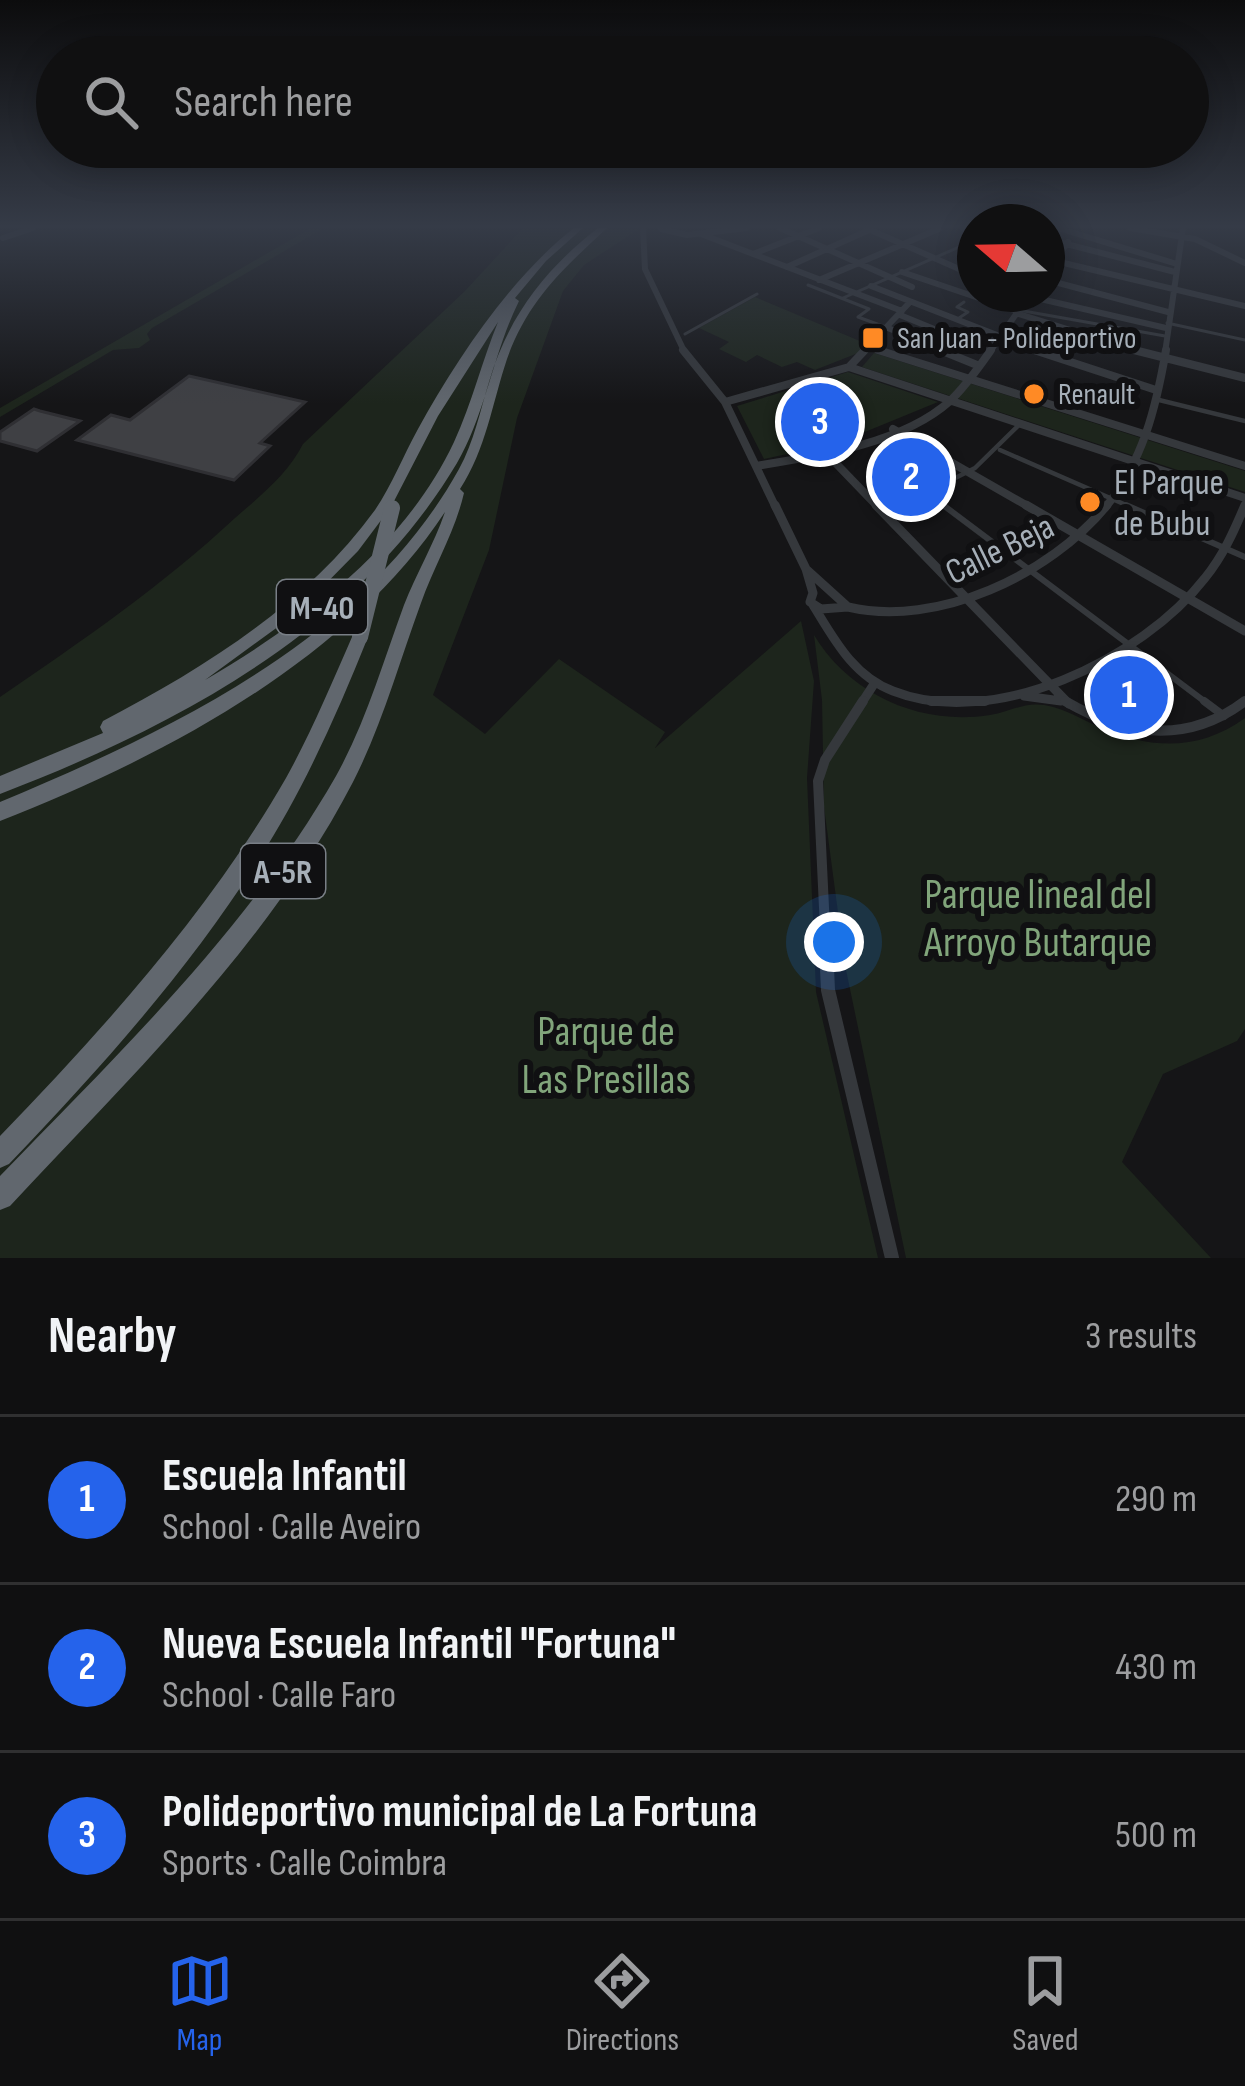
<!DOCTYPE html>
<html lang="en">
<head>
<meta charset="utf-8">
<style>
  :root { --surface:#101011; --page:#19191a; --text:#f1f3f6; --muted:#9c9d9f; --line:#303031; --accent:#2563eb }
  body { margin:0; font-family:"Sofia Sans Condensed",sans-serif; background:var(--page); color:var(--text) }
  .compass { position:absolute; left:957px; top:204px; width:108px; height:108px; border-radius:50%; background:var(--surface); box-shadow:0 6px 30px #0003; rotate:290deg }
  .you { position:absolute; left:834px; top:942px; width:42px; height:42px; margin:-30px; border:9px solid #fff; border-radius:50%; background:#1a73e8; box-shadow:0 0 0 18px #1a73e833 }
  .badge { display:grid; place-items:center; width:78px; height:78px; border-radius:50%; background:var(--accent); color:#fff; font-size:39px; font-weight:700 }
  .pin { position:absolute; translate:-50% -50%; border:6px solid #fff; box-shadow:0 3px 12px #0006 }
  .list { margin:0; padding:0; list-style:none }
  h2 { display:flex; justify-content:space-between; align-items:center; height:156px; margin:0; padding:0 48px; font-size:51px }
  h2 small { font-size:39px; font-weight:400; color:var(--muted) }
  .list li { display:grid; grid-template-columns:78px 1fr auto; gap:36px; align-items:center; box-sizing:border-box; height:168px; padding:0 48px; border-top:3px solid var(--line) }
  .list b { display:block; font-size:45px; white-space:nowrap }
  .list p { margin:0; font-size:39px; white-space:nowrap; color:var(--muted) }
  .list em { font-size:39px; font-style:normal; color:var(--muted) }
  .icon { flex:none; width:66px; height:66px; fill:none; stroke:currentColor; stroke-width:2; stroke-linecap:round; stroke-linejoin:round }
  .map { position:relative; flex:none; width:1245px; height:1258px; overflow:hidden }
  .search { position:absolute; background:var(--surface); box-shadow:0 6px 30px #0003; left:36px; right:36px; top:36px; height:132px; display:flex; align-items:center; gap:30px; box-sizing:border-box; padding:0 42px; border-radius:66px; color:var(--muted); font-size:45px }
  .sheet { height:660px; background:var(--surface) }
  nav { display:flex; justify-content:space-around; align-items:center; box-sizing:border-box; height:168px; border-top:3px solid var(--line); background:var(--surface); font-size:33px; color:var(--muted) }
  nav a { display:grid; justify-items:center; gap:6px }
  nav .on { color:var(--accent) }
  .map>svg:first-child { display:block }
  .green { fill:#1d251c }
  .building { fill:#3f4044; stroke:#2f2f33; stroke-width:3 }
  .lines { fill:none; stroke-linecap:round; stroke-linejoin:round }
  .pedestrian-far3 { stroke:#35383c; stroke-width:3 }
  .pedestrian-far2 { stroke:#35383c; stroke-width:4.5 }
  .pedestrian-far1 { stroke:#35383c; stroke-width:6 }
  .pedestrian { stroke:#35383c; stroke-width:8 }
  .minor-far4 { stroke:#35383c; stroke-width:6 }
  .minor-far3 { stroke:#35383c; stroke-width:8 }
  .minor-far2 { stroke:#35383c; stroke-width:9 }
  .minor-far1 { stroke:#35383c; stroke-width:10 }
  .minor { stroke:#35383c; stroke-width:14 }
  .motorway { fill:#61676e; fill-rule:evenodd }
  .motorway-bridge { stroke:#61676e; stroke-width:16 }
  .poi-dot { fill:#ff8a25; stroke:#101012; stroke-width:4.5 }
  .labels { text-anchor:middle; stroke-width:12; stroke-linejoin:round; paint-order:stroke }
  .far-poi-label { font-size:30px; fill:#a6afb8; stroke:#101012; text-anchor:start }
  .shield { fill:#101012; stroke:#797f86; stroke-width:3 }
  .shield-label { font-size:33px; font-weight:bold; fill:#a6afb8 }
  .poi-label { font-size:36px; fill:#a6afb8; stroke:#101012; text-anchor:start }
  .street-label { font-size:36px; fill:#a6afb8; stroke:#101012 }
  .near-park-label { font-size:42px; fill:#81a57b; stroke:#101012 }
</style>
</head>
<body>
<div class="map">
<svg width="1245" height="1258" viewBox="0 0 1245 1258">
  <rect width="100%" height="100%" fill="#151517"/>
  <!-- green -->
  <path class="green" d="M311,228H324L152,328L147,334L150,340L139,348L113,350L0,417V408Z
    M523,228H641L584,265L563,291L517,418L489,550L433,695L485,734L559,659L665,732L655,748L801,621L814,681L807,778L816,992L878,1258H0V697C82,641 162,586 235,518C261,495 287,475 303,444L465,291Z
    M755,297L867,344L858,353L815,370L797,362L782,367L757,355L746,362L719,349L729,342L699,328Z
    M874,353L1245,471V492L862,367Z
    M848,372L938,402L838,443L764,459L737,406Z
    M814,635C850,695 921,726 990,715C1010,712 1023,702 1044,705C1067,709 1084,721 1104,729C1154,750 1201,750 1245,718V1029L1237,1041L1163,1074L1122,1162L1211,1258H906L845,965L824,807L822,700Z"/>
  <!-- building -->
  <path class="building" d="M189,376L305,402L260,443L270,446L234,480L77,440L111,415L130,420Z
    M34,409L40,411L80,421L37,451L0,441V432Z"/>
  <g class="lines">
    <!-- pedestrian-far3 -->
    <path class="pedestrian-far3" d="M808,285L869,309L858,317L888,328
      M843,298L975,240
      M1018,310L1165,336
      M956,320L968,312L957,307L964,302
      M1167,323L1245,340
      M685,334L757,294"/>
    <!-- pedestrian-far2 -->
    <path class="pedestrian-far2" d="M1155,399L1245,421
      M1000,450L1133,508
      M931,496L947,508
      M896,508L975,468L1020,424"/>
    <!-- pedestrian-far1 -->
    <path class="pedestrian-far1" d="M943,505L1208,704
      M1126,505L1245,557
      M883,513L903,505"/>
    <!-- pedestrian -->
    <path class="pedestrian" d="M1204,701L1224,716"/>
    <!-- minor-far4 -->
    <path class="minor-far4" d="M643,228L645,269L685,353
      M780,228L912,287
      M866,228L975,276
      M963,228L975,232
      M1058,228L1177,264
      M1130,228L1195,239L1245,263
      M661,229L687,235L747,228
      M701,234L902,311
      M3,238L33,228
      M1047,239L1175,272
      M753,254L819,228
      M1047,259L1245,306
      M787,267L869,230
      M1047,271L1068,242
      M902,272L1017,311
      M819,280L941,228
      M1047,280L1168,312
      M871,286L1043,353
      M1019,294L1166,328
      M1016,313L1144,353
      M900,315L988,351
      M888,328L947,353
      M869,347L887,353
      M862,353L910,302
      M989,353L1030,294
      M1165,353L1183,228"/>
    <!-- minor-far3 -->
    <path class="minor-far3" d="M683,350L725,402L776,508
      M878,350L1245,466
      M940,350L977,365
      M1034,350L1156,390
      M1134,350L1245,378
      M849,367L1245,498
      M725,402L849,367L865,350
      M893,429L1031,508
      M826,453L879,508
      M756,466C818,456 902,444 950,401C966,386 979,367 991,350
      M1105,508C1143,461 1156,408 1166,350"/>
    <!-- minor-far2 -->
    <path class="minor-far2" d="M775,505L806,569
      M876,505L1069,704
      M1026,505L1245,631
      M806,569L848,607L821,609L810,602L813,593Z
      M813,605C834,639 853,676 893,691C994,731 1142,659 1205,578C1223,556 1234,531 1245,505
      M848,607C937,628 1050,575 1107,505
      M1024,696L1061,701
      M861,704L874,684"/>
    <!-- minor-far1 -->
    <path class="minor-far1" d="M931,701H985
      M1065,701C1125,736 1187,745 1245,701
      M826,950L818,781L825,760L863,701"/>
    <!-- minor -->
    <path class="minor" d="M826,947L828,990L892,1258"/>
    <!-- motorway -->
    <path class="motorway" d="M574,228H583L546,261L515,298L519,301C493,353 486,413 457,463C358,630 177,726 0,794V776L103,733L100,727L103,721C204,668 306,605 375,510C392,485 403,456 418,429C456,360 511,277 574,228ZM498,322C482,361 472,403 454,442C405,547 302,623 205,680L297,613L358,551L391,507L438,416Z
      M598,228H607C563,269 528,300 507,359C492,404 486,449 460,489L464,493C455,532 434,566 421,603C399,663 382,725 353,782C269,944 133,1074 10,1206L0,1210V1176C121,1051 249,928 336,776C366,722 383,662 404,605C416,574 434,544 445,512C347,661 161,758 0,821V802C172,730 365,639 459,469C474,442 480,411 489,382C508,317 545,269 598,228Z
      M360,631L366,632L368,637C337,714 304,789 259,859C188,971 100,1069 9,1164L0,1168V1136C106,1026 209,912 286,778C311,733 331,685 352,637L354,632Z"/>
    <!-- motorway-bridge -->
    <path class="motorway-bridge" d="M360,637L392,508"/>
  </g>
  <!-- sky -->
  <linearGradient id="sky" x2="0" y2="1"><stop stop-color="#0c0c0d"/><stop offset="0.56" stop-color="#353b47"/><stop offset="1" stop-color="#353b47" stop-opacity="0"/></linearGradient>
  <rect width="1245" height="404" fill="url(#sky)"/>
  <!-- markers -->
  <g class="poi-dot">
    <rect x="861" y="326" width="24" height="24" rx="6"/>
    <circle cx="1034" cy="394" r="12"/>
    <circle cx="1090" cy="502" r="12"/>
  </g>
  <g class="labels">
    <!-- far-poi labels -->
    <g class="far-poi-label">
      <text x="897" y="348">San Juan - Polideportivo</text>
      <text x="1058" y="404">Renault</text>
    </g>
    <!-- shield labels -->
    <g class="shield">
      <rect x="277" y="580" width="90" height="54" rx="9"/>
      <rect x="241" y="844" width="84" height="54" rx="9"/>
    </g>
    <g class="shield-label">
      <text x="322" y="619">M-40</text>
      <text x="283" y="883">A-5R</text>
    </g>
    <!-- poi labels -->
    <g class="poi-label">
      <text x="1114" y="494">El Parque<tspan x="1114" dy="41">de Bubu</tspan></text>
    </g>
    <!-- street labels -->
    <g class="street-label">
      <text transform="translate(999 548) rotate(-26)" y="13">Calle Beja</text>
    </g>
    <!-- near-park labels -->
    <g class="near-park-label">
      <text x="1038" y="908">Parque lineal del<tspan x="1038" dy="48">Arroyo Butarque</tspan></text>
      <text x="606" y="1045">Parque de<tspan x="606" dy="48">Las Presillas</tspan></text>
    </g>
  </g>
</svg>
<svg class="compass" viewBox="-18 -18 36 36"><path d="M0-13l5 13h-10z" fill="#e53935"/><path d="M0 13l5-13h-10z" fill="#9c9d9f"/></svg>
<div class="you"></div>
<div class="pin badge" style="left:1129px;top:695px">1</div>
<div class="pin badge" style="left:911px;top:477px">2</div>
<div class="pin badge" style="left:820px;top:422px">3</div>
<div class="search"><svg class="icon" aria-label="search" viewBox="0 0 24 24"><circle cx="10" cy="10" r="6"/><path d="M15 15l6 6"/></svg>Search here</div>
</div>
<section class="sheet">
<h2>Nearby<small>3 results</small></h2>
<ul class="list">
<li><span class="badge">1</span><div><b>Escuela Infantil</b><p>School · Calle Aveiro</p></div><em>290 m</em></li>
<li><span class="badge">2</span><div><b>Nueva Escuela Infantil &quot;Fortuna&quot;</b><p>School · Calle Faro</p></div><em>430 m</em></li>
<li><span class="badge">3</span><div><b>Polideportivo municipal de La Fortuna</b><p>Sports · Calle Coimbra</p></div><em>500 m</em></li>
</ul>
</section>
<nav>
<a class="on"><svg class="icon" aria-label="map" viewBox="0 0 24 24"><path d="M3 6l6-2 6 2 6-2v14l-6 2-6-2-6 2zM9 4v14M15 6v14"/></svg>Map</a>
<a><svg class="icon" aria-label="directions" viewBox="0 0 24 24"><path d="M12 3l9 9-9 9-9-9zM9 14v-3h6M13 9l2 2-2 2"/></svg>Directions</a>
<a><svg class="icon" aria-label="saved" viewBox="0 0 24 24"><path d="M7 4h10v16l-5-4-5 4z"/></svg>Saved</a>
</nav>
</body>
</html>
